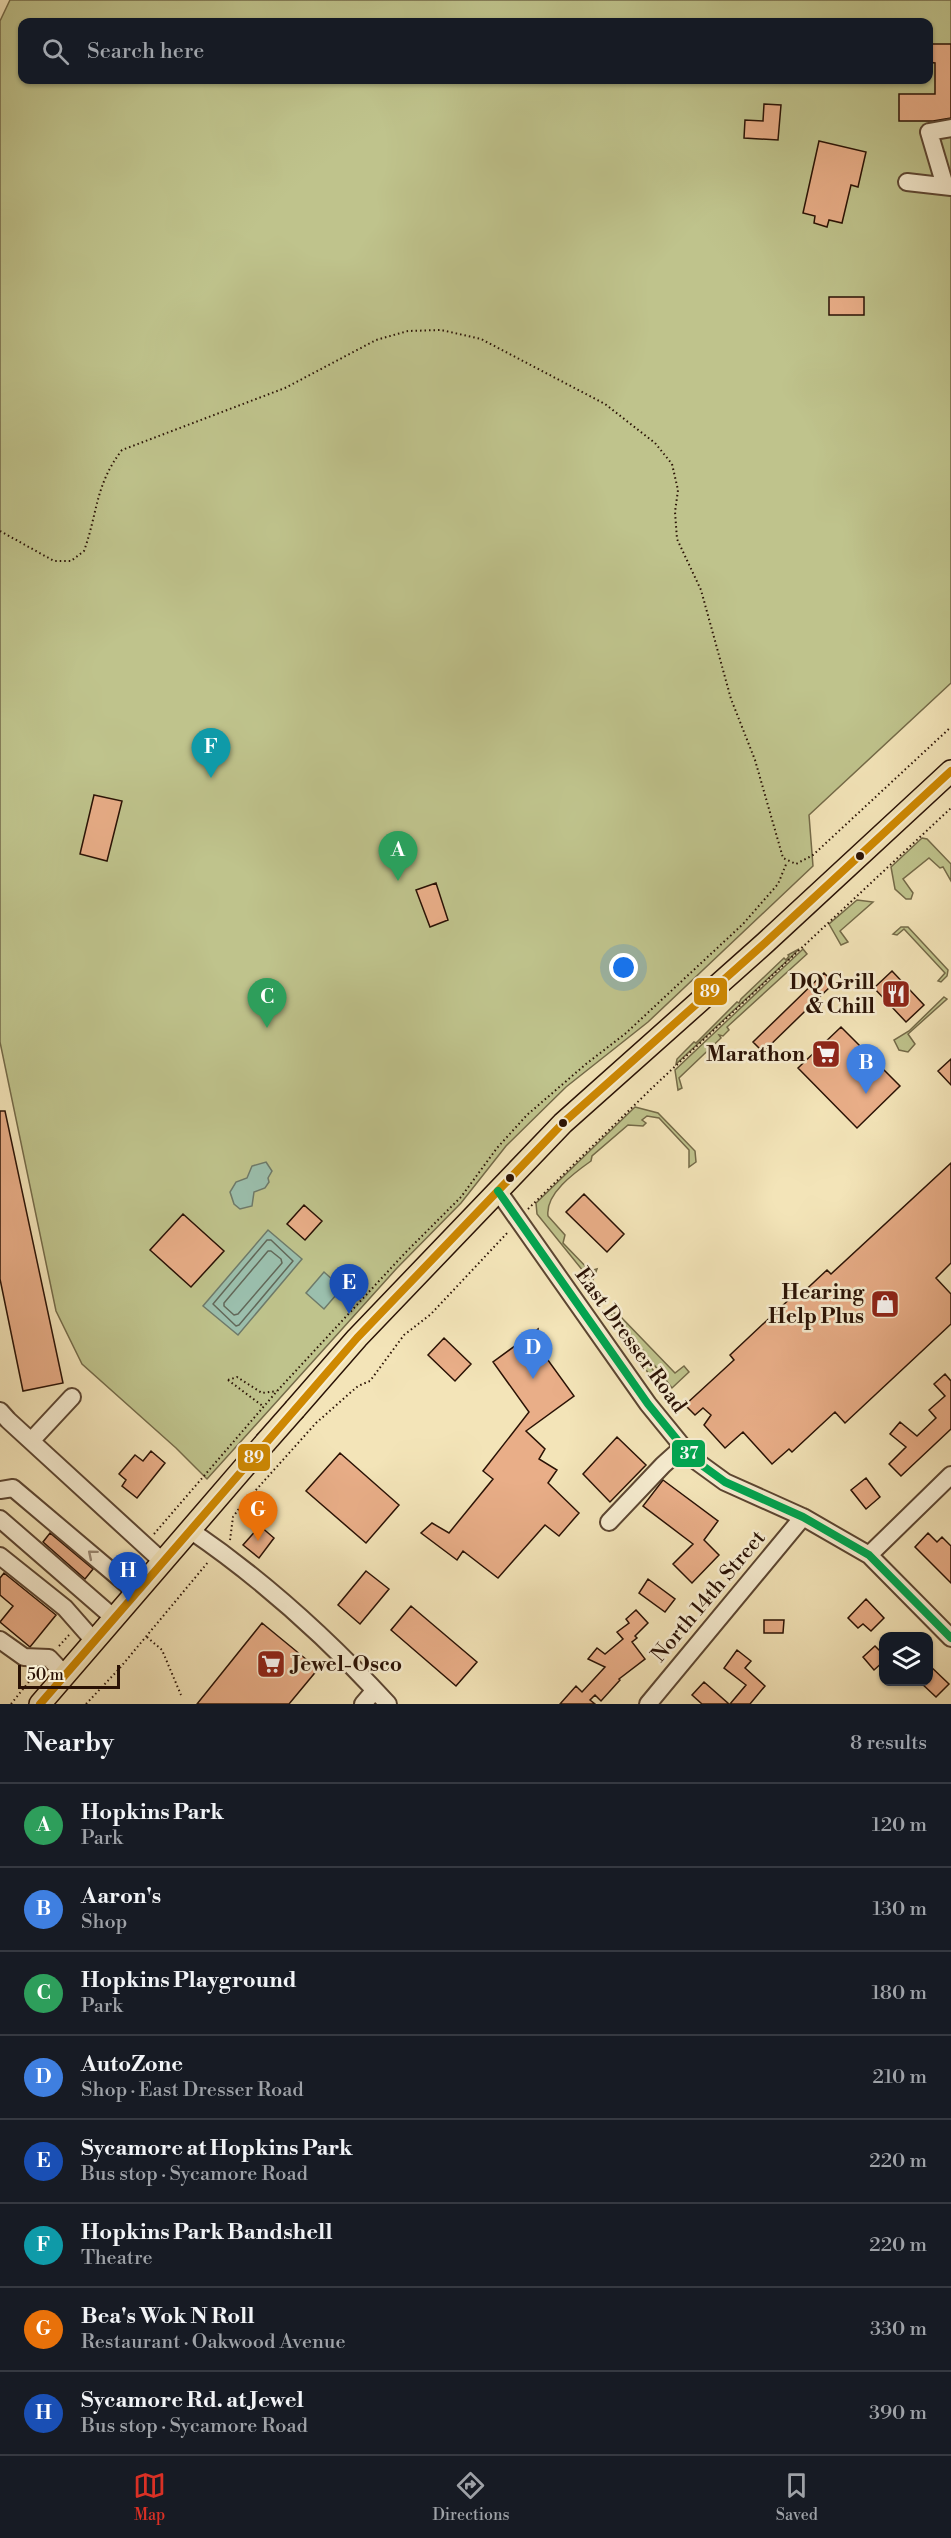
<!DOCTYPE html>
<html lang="en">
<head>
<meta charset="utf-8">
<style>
  :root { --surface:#171b24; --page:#20242c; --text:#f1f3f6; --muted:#9ea1a6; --line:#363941; --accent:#d93025 }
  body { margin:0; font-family:"Libre Bodoni",serif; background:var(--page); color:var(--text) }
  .controls { position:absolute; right:18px; bottom:18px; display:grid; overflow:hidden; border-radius:12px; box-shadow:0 2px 4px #0004 }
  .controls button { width:54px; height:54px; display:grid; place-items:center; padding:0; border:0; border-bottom:2px solid var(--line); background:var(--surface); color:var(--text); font:30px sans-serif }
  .scale { position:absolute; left:18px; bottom:15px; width:102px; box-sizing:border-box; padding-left:6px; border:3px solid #2a1205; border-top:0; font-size:16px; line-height:21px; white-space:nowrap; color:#2a1205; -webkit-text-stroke:4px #f7edd1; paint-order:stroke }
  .you { position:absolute; left:624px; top:968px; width:21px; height:21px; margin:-15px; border:4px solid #fff; border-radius:50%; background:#1a73e8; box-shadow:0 0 0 9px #1a73e833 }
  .badge { display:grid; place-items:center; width:39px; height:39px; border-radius:50%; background:var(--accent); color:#fff; font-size:20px; font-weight:700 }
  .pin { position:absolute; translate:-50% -50px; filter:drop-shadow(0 2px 3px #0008) }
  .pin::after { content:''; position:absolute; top:32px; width:21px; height:18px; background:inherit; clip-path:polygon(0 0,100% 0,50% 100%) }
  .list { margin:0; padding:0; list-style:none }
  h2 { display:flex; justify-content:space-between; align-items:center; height:78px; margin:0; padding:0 24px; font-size:26px }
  h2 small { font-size:20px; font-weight:400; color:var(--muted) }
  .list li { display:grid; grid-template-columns:39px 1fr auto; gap:18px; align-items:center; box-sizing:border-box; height:84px; padding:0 24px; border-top:2px solid var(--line) }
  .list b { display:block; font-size:22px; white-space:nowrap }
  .list p { margin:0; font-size:20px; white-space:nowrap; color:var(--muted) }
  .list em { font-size:20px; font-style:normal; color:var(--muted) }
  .icon { flex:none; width:33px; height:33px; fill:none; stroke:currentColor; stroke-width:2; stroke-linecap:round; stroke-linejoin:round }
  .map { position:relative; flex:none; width:951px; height:1704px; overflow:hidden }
  .search { position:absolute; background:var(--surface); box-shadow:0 2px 4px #0004; left:18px; right:18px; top:18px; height:66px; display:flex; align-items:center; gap:15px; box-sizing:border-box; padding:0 21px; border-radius:12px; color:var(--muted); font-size:22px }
  .sheet { height:750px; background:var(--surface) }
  nav { display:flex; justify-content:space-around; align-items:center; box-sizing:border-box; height:84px; border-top:2px solid var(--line); background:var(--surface); font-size:16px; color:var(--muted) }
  nav a { display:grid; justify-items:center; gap:3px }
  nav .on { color:var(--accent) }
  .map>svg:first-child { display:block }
  .green { fill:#bfc38c; stroke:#746a48; stroke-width:1.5; fill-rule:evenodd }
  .water { fill:#9bbfad; stroke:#6e7a6a; stroke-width:1.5 }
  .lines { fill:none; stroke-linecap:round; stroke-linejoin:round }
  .shore { stroke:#626859; stroke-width:1.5 }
  .building { fill:#e9ae88; stroke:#2a1205; stroke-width:1.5 }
  .minor-casing { stroke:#5c4632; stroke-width:20 }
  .major-casing { stroke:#2a1205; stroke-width:24 }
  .path { stroke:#2a1205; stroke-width:2; stroke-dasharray:1.5 3; stroke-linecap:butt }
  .minor { stroke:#f7edd1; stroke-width:16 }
  .major { stroke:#f3e4b8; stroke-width:21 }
  .major-bridge-casing { stroke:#2a1205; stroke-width:24; stroke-linecap:butt }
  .major-bridge { stroke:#f3e4b8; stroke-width:21 }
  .bus-1-casing { stroke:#f7edd1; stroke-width:12 }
  .bus-2-casing { stroke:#f7edd1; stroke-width:12 }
  .bus-1 { stroke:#ce8801; stroke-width:8 }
  .bus-2 { stroke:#00a651; stroke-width:8 }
  .oneway { stroke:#9b8a75 }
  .bus-dot { fill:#2a1205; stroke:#f7edd1; stroke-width:2 }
  .labels { text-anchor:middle; stroke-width:5; stroke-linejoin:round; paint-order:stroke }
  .poi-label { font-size:21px; font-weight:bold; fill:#2a1205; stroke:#f7edd1; text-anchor:end }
  .street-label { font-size:21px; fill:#2a1205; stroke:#f7edd1 }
  .line-badge { stroke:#f7edd1; stroke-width:2 }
  .badge-label { font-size:16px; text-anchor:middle; font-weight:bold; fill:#fff }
</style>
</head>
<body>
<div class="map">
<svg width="951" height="1704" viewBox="0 0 951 1704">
  <rect width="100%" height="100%" fill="#f3e4b8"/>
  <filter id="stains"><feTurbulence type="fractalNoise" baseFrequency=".00333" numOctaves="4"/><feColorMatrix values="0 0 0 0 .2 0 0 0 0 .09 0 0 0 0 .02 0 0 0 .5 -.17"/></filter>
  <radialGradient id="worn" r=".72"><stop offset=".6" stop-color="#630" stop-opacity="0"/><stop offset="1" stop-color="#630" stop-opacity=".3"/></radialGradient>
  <!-- green -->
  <path class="green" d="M10,0H951V683L809,815L813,866L648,1022L566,1087L506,1146L461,1203L397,1268L207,1479L176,1448L82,1364L56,1311L0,1042V21ZM22,22H928V80H22Z
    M922,838L927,839L951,864V881L943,867L940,868L929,858L903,879L913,893L911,899H906L895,889L891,867Z
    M857,900L873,902L840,931L848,942L841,945L829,924Z
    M901,927H908L948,970L947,976L941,982L938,981L945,973L904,929L897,935L893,934Z
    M799,949L790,958L676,1064L677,1059L694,1042L696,1043L737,1002L739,1003L741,999L784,958L786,960L789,956L788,955Z
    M803,949L807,954L727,1027L729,1030L723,1036L719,1035L721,1038L679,1078L682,1088L678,1090L675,1070Z
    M944,997L947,999L908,1034L915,1044L908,1052L899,1050L894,1040L909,1031Z
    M635,1107L658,1113L695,1151L696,1162L689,1167V1150L659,1118L647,1116L642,1120L646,1123L643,1126L628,1125L592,1156L591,1161C574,1173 545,1194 548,1216L565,1235L563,1243L590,1271L597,1269L592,1282L537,1214L536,1203Z
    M609,1311L668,1390L660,1389L605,1314Z
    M614,1313L618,1314L675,1373L684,1366L689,1372L672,1388Z"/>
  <!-- water -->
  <path class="water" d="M266,1162L272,1171L268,1178L269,1182L265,1188L254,1192L252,1206L240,1209L234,1204L230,1192L236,1182L247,1178L252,1166Z
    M268,1230L302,1259L238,1335L203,1306Z
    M324,1272L342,1288L324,1309L306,1293Z"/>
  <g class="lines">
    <!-- shore -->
    <path class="shore" d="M267,1240H271L293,1261L239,1325L236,1326L213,1304Z
      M268,1251H271L281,1259L282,1263L238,1314L234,1315L224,1306V1303Z"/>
  </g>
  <!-- building -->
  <path class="building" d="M928,44H951V118L933,121H899V94H935V63L928,62Z
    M764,104L781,105L778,140L744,138L745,120L763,121Z
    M819,141L866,152L858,187L851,185L842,223L829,220L827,227L814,223L815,216L803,213Z
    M829,297H864V315H829Z
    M94,795L122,801L107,861L80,854Z
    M436,883L448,920L430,927L416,890Z
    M892,971L924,1005L906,1022L874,988Z
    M824,973L834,983L763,1052L753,1042Z
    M841,1027L900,1086L857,1128L798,1068Z
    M951,1059V1085L938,1071Z
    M0,1111H5L63,1383L23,1391L0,1279Z
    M951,1163V1263L936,1278L951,1294V1324L845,1423L835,1412L792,1452L789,1449L772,1464L743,1432L725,1448L704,1425L711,1415L703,1408L695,1415L685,1405L734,1360L730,1355L796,1293L798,1297L827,1270L831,1274Z
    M584,1194L624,1234L607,1252L566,1212Z
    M304,1205L322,1221L305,1240L287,1224Z
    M183,1214L224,1251L191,1287L150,1250Z
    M538,1329L537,1345L574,1396L526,1431L545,1449L539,1459L557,1470L548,1483L579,1513L559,1536L545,1525L498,1578L463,1551L457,1560L421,1533L432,1523L449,1533L493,1479L483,1471L529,1412L493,1362Z
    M444,1338L471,1364L455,1381L428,1355Z
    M945,1374L951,1381V1429L901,1476L889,1464L906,1447L890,1434L900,1422L917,1436L936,1418L929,1410L945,1396L934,1384Z
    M617,1437L646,1465L610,1502L583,1474Z
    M151,1451L165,1463L137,1498L122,1486L126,1480L119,1474L135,1455L143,1461Z
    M340,1453L399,1505L366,1543L306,1491Z
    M866,1478L880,1497L866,1509L851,1490Z
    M663,1480L718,1521L704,1540L719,1555L692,1583L673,1564L693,1544L643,1506Z
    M260,1526L274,1538L259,1558L243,1545Z
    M50,1533L93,1569L85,1579L43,1542Z
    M928,1533L937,1542L942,1537L951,1546V1583L915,1547Z
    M366,1571L389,1589L360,1624L338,1605Z
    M4,1573L56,1615L30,1647L0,1622L13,1606L0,1595V1578Z
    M648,1579L675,1599L665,1612L639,1593Z
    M866,1599L884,1618L871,1631L863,1624L858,1628L848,1618Z
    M411,1606L477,1662L456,1686L391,1630Z
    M636,1610L648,1623L635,1636L637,1638L632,1642L645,1659L619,1679L620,1680L601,1701L595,1695L590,1700L595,1704H560L576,1686L582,1692L605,1667L588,1659L597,1648L605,1654L623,1639L617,1632L629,1623L626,1619Z
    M764,1620H784L783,1633H764Z
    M262,1623L318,1669L289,1704H197Z
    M875,1646L884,1655V1661L874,1670L863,1657Z
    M737,1650L751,1661L745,1668L765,1686L750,1704H730L746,1685L724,1668Z
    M928,1664L949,1684L936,1697L920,1682H928Z
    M704,1682L729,1704H702L692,1695Z"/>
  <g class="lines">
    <!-- minor casing -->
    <g class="minor-casing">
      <path id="minor" d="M907,182L951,187
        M945,186L929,132L951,128
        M498,1191L648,1404L692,1458L725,1482L803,1517L869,1555L951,1638
        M0,1411L8,1420L163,1562
        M31,1441L72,1397
        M0,1490L13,1488L136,1592
        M0,1519L114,1618
        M609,1522L663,1465L683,1447
        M190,1530C262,1579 329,1640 388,1704
        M869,1555L951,1475
        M0,1556L65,1608L94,1641
        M0,1640L24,1657L49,1658L65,1675
        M363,1704L375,1690
        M648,1704L803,1517"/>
    </g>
    <!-- major casing -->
    <g class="major-casing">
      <path id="major" d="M295,1409L357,1338L563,1123L765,943L951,771
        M40,1704L265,1443"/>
    </g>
    <!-- path -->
    <path class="path" d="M0,531L54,561H71L84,551C98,512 95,485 122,450L285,388L376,340L408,331L441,330L481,339L605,404L655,443L672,464L678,490L675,512L677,539L701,590L731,699L755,760L783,858L796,864L813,855L951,727
      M528,1209L652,1088L951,808
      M228,1380L237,1377L262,1393L277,1391
      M228,1380L264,1407
      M154,1534L278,1390L405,1253L461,1197L497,1148L527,1115L586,1064L625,1034L743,924L778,884L787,862
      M230,1540L233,1517L238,1510L316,1423L358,1386L370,1381L404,1335L431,1314L509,1231
      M127,1566L135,1557
      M147,1637L162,1650L181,1695
      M59,1646L69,1635
      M11,1704L36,1673
      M86,1704L119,1669L209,1561"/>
    <!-- minor -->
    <use href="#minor" class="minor"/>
    <!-- major -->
    <use href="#major" class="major"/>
    <!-- major-bridge casing -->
    <g class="major-bridge-casing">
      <path id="major-bridge" d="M265,1443L295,1409"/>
    </g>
    <!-- major-bridge -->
    <use href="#major-bridge" class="major-bridge"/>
    <!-- bus-1 casing -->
    <g class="bus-1-casing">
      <path id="bus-1" d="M40,1704L357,1338L563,1123L765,943L951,771"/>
    </g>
    <!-- bus-2 casing -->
    <g class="bus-2-casing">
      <path id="bus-2" d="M498,1191L648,1404L692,1458L725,1482L803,1517L869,1555L951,1638"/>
    </g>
    <!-- bus-1 -->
    <use href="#bus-1" class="bus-1"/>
    <!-- bus-2 -->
    <use href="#bus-2" class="bus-2"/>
  </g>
  <!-- one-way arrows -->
  <defs><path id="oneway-chevron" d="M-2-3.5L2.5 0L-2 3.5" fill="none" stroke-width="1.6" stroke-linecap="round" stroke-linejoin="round" transform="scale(1.5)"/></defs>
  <use class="oneway" href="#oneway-chevron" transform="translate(92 1554) rotate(-140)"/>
  <!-- icons -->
  <defs>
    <g id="restaurant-square" transform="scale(1.5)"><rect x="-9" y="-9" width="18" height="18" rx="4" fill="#8f2418" stroke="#f7edd1"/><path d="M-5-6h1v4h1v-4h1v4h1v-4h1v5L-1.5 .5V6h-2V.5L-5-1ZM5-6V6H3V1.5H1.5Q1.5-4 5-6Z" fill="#fff"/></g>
    <g id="supermarket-square" transform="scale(1.5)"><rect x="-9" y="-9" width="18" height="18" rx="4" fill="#8f2418" stroke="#f7edd1"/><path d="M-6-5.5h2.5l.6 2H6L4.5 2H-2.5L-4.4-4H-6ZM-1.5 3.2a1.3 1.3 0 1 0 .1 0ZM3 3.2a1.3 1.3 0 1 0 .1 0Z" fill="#fff"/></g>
    <g id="shop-square" transform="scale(1.5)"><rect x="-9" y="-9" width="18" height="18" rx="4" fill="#8f2418" stroke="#f7edd1"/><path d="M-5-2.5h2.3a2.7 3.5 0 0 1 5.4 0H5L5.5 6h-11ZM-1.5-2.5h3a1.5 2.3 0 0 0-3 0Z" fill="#fff"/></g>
  </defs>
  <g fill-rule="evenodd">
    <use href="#restaurant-square" x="896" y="994"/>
    <use href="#supermarket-square" x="826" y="1054"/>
    <use href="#shop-square" x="885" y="1304"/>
    <use href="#supermarket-square" x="271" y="1664"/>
  </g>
  <!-- markers -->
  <g class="bus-dot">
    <circle cx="860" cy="856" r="5"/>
    <circle cx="563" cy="1123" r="5"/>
    <circle cx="510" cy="1178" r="5"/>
  </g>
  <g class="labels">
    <!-- poi labels -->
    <g class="poi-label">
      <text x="875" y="989">DQ Grill<tspan x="875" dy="24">&amp; Chill</tspan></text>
      <text x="805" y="1061">Marathon</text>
      <text x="864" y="1299">Hearing<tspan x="864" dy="24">Help Plus</tspan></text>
      <text x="292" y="1671" text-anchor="start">Jewel-Osco</text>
    </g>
    <!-- street labels -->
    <g class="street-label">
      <text transform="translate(631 1340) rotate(54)" y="7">East Dresser Road</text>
      <text transform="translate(708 1596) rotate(-50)" y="7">North 14th Street</text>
    </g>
  </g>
  <g class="line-badge">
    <rect x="693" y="977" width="35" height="29" rx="6" fill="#ce8801"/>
    <rect x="671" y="1439" width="35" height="29" rx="6" fill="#00a651"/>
    <rect x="237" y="1443" width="34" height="29" rx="6" fill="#ce8801"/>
  </g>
  <g class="badge-label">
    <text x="710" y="997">89</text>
    <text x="689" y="1459">37</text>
    <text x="254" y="1463">89</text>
  </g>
  <rect width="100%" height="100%" filter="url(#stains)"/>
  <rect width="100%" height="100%" fill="url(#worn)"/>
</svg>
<div class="controls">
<button><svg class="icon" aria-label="layers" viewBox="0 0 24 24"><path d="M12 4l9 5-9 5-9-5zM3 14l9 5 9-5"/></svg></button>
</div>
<div class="scale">50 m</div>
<div class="you"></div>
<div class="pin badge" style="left:398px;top:881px;background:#2e9e5b">A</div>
<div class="pin badge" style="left:866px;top:1094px;background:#3f7fe0">B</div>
<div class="pin badge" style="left:267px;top:1028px;background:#2e9e5b">C</div>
<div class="pin badge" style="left:533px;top:1379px;background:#3f7fe0">D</div>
<div class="pin badge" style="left:349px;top:1314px;background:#1a4fb4">E</div>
<div class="pin badge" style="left:211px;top:778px;background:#0f9aa8">F</div>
<div class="pin badge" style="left:258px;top:1541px;background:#e8710a">G</div>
<div class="pin badge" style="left:128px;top:1602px;background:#1a4fb4">H</div>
<div class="search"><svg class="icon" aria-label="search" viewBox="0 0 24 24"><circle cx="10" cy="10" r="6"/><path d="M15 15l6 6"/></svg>Search here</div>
</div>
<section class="sheet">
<h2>Nearby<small>8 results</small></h2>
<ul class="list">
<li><span class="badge" style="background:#2e9e5b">A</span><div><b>Hopkins Park</b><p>Park</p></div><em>120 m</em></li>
<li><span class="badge" style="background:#3f7fe0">B</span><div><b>Aaron's</b><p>Shop</p></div><em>130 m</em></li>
<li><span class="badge" style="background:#2e9e5b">C</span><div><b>Hopkins Playground</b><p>Park</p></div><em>180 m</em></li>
<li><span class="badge" style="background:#3f7fe0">D</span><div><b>AutoZone</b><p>Shop · East Dresser Road</p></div><em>210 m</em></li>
<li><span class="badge" style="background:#1a4fb4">E</span><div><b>Sycamore at Hopkins Park</b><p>Bus stop · Sycamore Road</p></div><em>220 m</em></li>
<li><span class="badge" style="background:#0f9aa8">F</span><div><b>Hopkins Park Bandshell</b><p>Theatre</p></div><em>220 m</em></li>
<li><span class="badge" style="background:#e8710a">G</span><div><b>Bea's Wok N Roll</b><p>Restaurant · Oakwood Avenue</p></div><em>330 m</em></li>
<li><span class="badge" style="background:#1a4fb4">H</span><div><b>Sycamore Rd. at Jewel</b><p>Bus stop · Sycamore Road</p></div><em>390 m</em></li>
</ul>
</section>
<nav>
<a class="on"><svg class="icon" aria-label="map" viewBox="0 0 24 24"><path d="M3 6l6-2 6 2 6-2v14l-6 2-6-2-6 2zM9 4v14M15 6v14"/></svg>Map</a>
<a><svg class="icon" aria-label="directions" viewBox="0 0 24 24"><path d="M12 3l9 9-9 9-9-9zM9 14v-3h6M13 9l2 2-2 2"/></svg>Directions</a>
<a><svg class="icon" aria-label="saved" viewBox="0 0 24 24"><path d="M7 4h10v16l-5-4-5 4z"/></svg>Saved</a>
</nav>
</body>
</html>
